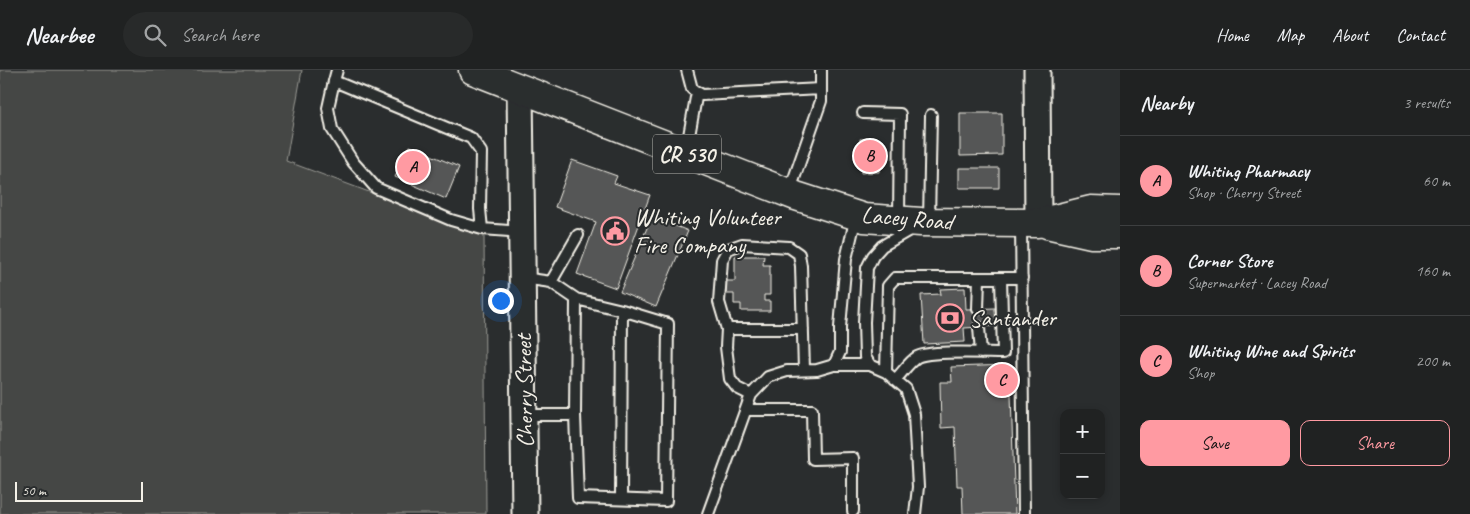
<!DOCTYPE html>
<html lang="en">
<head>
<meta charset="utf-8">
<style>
  :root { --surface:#202222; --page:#282a2a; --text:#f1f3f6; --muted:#a2a4a5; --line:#3d3f40; --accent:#ff9aa2 }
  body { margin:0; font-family:Caveat,sans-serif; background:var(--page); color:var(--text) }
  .controls { position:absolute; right:15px; bottom:15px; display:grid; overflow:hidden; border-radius:10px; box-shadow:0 2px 8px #0003 }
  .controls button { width:45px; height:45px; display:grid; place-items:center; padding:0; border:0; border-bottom:1px solid var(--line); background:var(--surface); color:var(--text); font:25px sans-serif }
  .scale { position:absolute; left:15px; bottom:12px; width:128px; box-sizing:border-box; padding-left:5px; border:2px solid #f4f1e8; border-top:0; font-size:14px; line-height:18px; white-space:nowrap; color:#f4f1e8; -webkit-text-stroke:4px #2a2d2e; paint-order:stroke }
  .you { position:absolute; left:500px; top:230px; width:18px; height:18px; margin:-12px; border:4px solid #fff; border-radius:50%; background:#1a73e8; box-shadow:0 0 0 8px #1a73e833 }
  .badge { display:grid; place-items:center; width:32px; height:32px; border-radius:50%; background:var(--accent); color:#111; font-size:16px; font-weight:700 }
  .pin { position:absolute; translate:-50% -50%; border:2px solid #fff; box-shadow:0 1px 5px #0006 }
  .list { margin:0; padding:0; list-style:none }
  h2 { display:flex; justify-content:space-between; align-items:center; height:65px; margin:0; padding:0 20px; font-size:21px }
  h2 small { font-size:16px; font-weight:400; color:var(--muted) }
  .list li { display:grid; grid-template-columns:32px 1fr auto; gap:15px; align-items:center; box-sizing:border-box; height:90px; padding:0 20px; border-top:1px solid var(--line) }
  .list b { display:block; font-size:19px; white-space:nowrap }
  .list p { margin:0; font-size:16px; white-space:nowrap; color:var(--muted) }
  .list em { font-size:16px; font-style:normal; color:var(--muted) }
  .actions { display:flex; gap:10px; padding:15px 20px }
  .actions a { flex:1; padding:11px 0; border:1px solid var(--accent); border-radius:10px; text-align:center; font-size:18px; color:var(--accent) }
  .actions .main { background:var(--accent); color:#111 }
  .icon { flex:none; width:28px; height:28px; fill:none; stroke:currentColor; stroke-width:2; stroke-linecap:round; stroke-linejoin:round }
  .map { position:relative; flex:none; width:1120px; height:444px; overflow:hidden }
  header { display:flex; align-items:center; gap:30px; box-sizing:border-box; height:70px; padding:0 25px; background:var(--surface); border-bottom:1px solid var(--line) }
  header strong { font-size:24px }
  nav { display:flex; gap:28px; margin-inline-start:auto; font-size:18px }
  .search { width:350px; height:45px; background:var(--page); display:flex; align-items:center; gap:12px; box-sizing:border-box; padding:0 18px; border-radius:28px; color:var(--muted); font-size:19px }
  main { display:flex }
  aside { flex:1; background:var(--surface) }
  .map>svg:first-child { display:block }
  .green { fill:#444645; stroke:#9c9c96 }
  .building { fill:#555756; stroke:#f4f1e8 }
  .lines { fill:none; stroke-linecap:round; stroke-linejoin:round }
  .service-casing { stroke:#f4f1e8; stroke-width:14 }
  .tertiary-casing { stroke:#f4f1e8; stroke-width:29 }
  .primary-casing { stroke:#f4f1e8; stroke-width:31 }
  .service { stroke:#2a2d2e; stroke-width:10 }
  .tertiary { stroke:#2a2d2e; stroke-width:25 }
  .primary { stroke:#2a2d2e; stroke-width:28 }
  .labels { text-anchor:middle; stroke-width:4; stroke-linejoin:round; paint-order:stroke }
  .shield { fill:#2a2d2e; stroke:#b7b6b0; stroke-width:1 }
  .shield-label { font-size:22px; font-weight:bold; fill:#f4f1e8 }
  .poi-label { font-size:24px; fill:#f4f1e8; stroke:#2a2d2e; text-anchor:start }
  .street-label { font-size:24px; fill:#f4f1e8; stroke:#2a2d2e }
</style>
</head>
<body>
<header>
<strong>Nearbee</strong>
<div class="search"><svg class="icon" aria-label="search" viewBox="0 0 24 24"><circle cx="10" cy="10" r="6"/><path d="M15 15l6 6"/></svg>Search here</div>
<nav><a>Home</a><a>Map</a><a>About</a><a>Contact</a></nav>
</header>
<main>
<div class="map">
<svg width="1120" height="444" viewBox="0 0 1120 444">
  <rect width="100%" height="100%" fill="#2a2d2e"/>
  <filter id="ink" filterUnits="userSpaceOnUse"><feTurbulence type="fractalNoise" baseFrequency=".02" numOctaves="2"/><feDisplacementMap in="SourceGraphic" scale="10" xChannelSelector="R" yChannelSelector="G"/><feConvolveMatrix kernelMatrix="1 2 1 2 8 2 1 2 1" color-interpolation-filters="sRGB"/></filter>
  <g filter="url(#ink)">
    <!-- green -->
    <path class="green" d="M0,0H302L286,91L484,165L486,444H0Z"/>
    <!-- building -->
    <path class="building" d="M960,43H1002V85L960,86Z
      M860,69H878L879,102L861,103Z
      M410,76L459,97L446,129L395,107Z
      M572,90L617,106L614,113L650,125L616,218L577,204L596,152L555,137Z
      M959,98H999V118H959Z
      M652,146L688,161L656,237L620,222Z
      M735,186H764L763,195H770V225H764V231H770V241H741V234H734V224H726V211H735Z
      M965,218L966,239L995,238L996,256L964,258L965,272L924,274L921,225L941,224L940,219Z
      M1010,295L1015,444H963L962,416H957L955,357L941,358L940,312H952L951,297Z"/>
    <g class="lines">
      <!-- service casing -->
      <g class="service-casing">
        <path id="service" d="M337,0L334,11L471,68L481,82L480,139L482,159
          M687,0L692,19L702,25L821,19V0
          M334,11L328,38L332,59L353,92L376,118L451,150L482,159L522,162
          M863,43L900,44L899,148
          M686,82L697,22
          M789,123L821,31V19
          M929,151L931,45
          M1021,154L1024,444
          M913,158L882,176L873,186L867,198L864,252L865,287L870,295L886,302L906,319L914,344L918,417L915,444
          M523,208L551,212L576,229L622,240L668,254L666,431L578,428L575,345L576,229
          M551,212L578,165
          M978,239L979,208
          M979,257L981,283
          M727,259H803
          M834,295H870
          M886,302L888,216L895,208H1022
          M895,310C902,303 909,292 917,287C931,280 985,283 1003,283L1001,208
          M751,325L737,318L730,309L726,277L727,259L719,232L722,190L728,179L742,174L789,177L799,184L801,196L804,300
          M746,340H812L813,389L853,388V441
          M524,345H575
          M621,429L622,240
          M708,444L751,325L768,307L787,301L817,300L834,295L840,282V257L846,189L856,147"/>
      </g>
      <!-- tertiary casing -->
      <g class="tertiary-casing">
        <path id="tertiary" d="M1037,0L1038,153
          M520,18L525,444"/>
      </g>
      <!-- primary casing -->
      <g class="primary-casing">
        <path id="primary" d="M473,0L796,126L864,148L921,152L1038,153L1091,140L1120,141
          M1047,154L1092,164H1120"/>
      </g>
      <!-- service -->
      <use href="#service" class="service"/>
      <!-- tertiary -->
      <use href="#tertiary" class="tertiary"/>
      <!-- primary -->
      <use href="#primary" class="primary"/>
    </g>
  </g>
  <!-- icons -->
  <defs>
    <g id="civic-ring" transform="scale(1.4375)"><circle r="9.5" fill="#2a2d2e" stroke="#ff9aa2" stroke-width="1.5"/><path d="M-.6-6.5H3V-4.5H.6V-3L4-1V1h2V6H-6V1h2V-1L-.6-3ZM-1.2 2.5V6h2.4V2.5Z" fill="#ff9aa2"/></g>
    <g id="bank-ring" transform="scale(1.4375)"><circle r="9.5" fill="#2a2d2e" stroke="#ff9aa2" stroke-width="1.5"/><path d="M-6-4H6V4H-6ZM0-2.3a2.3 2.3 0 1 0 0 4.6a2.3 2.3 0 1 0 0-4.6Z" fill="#ff9aa2"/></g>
  </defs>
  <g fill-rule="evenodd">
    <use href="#civic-ring" x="615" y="161"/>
    <use href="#bank-ring" x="950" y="248"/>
  </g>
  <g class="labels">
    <!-- shield labels -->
    <rect class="shield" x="653" y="64.5" width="68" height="39" rx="4"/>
    <g class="shield-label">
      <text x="687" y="92">CR 530</text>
    </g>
    <!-- poi labels -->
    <g class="poi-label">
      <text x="634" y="155">Whiting Volunteer<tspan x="634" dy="28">Fire Company</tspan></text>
      <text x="969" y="256">Santander</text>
    </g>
    <!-- street labels -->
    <g class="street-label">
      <text transform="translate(907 148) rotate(5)" y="8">Lacey Road</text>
      <text transform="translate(524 321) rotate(-91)" y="8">Cherry Street</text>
    </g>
  </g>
</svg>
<div class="controls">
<button>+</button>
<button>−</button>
</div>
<div class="scale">50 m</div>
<div class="you"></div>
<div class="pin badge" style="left:413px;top:97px">A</div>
<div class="pin badge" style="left:870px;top:86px">B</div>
<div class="pin badge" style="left:1002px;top:310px">C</div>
</div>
<aside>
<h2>Nearby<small>3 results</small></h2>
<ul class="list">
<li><span class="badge">A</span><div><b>Whiting Pharmacy</b><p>Shop · Cherry Street</p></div><em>60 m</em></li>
<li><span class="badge">B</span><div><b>Corner Store</b><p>Supermarket · Lacey Road</p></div><em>160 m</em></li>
<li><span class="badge">C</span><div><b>Whiting Wine and Spirits</b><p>Shop</p></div><em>200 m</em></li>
</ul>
<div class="actions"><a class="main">Save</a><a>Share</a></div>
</aside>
</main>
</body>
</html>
